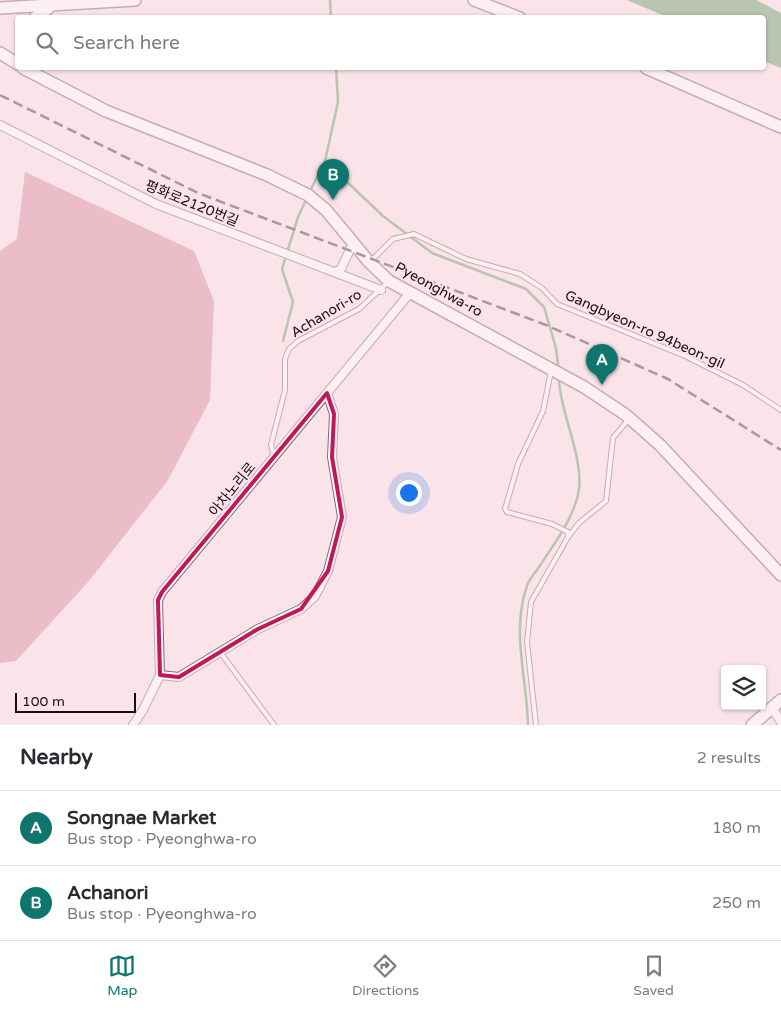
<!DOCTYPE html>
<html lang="en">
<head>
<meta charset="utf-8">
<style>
  :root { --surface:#fff; --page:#f7f7f7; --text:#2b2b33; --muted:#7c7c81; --line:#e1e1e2; --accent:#0f766e }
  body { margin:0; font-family:"Varela Round","Noto Sans KR",sans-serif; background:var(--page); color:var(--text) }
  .controls { position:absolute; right:15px; bottom:15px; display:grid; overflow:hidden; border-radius:5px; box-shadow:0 1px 4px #0004 }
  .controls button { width:45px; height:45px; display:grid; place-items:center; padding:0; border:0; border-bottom:1px solid var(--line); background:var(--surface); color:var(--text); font:25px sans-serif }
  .scale { position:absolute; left:15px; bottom:12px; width:121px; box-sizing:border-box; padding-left:5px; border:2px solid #180c0f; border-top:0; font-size:14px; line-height:18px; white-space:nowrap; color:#180c0f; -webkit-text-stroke:4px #fae4e9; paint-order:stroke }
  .you { position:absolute; left:408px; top:492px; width:18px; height:18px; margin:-12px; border:4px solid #fff; border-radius:50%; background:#1a73e8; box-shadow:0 0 0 8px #1a73e833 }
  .badge { display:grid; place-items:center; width:32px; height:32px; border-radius:50%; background:var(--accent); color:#fff; font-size:16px; font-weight:700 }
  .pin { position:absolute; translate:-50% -41px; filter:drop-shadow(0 1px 2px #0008) }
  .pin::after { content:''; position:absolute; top:26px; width:18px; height:15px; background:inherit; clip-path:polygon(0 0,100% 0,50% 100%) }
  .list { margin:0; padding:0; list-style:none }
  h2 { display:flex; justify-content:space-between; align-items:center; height:65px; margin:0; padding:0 20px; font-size:21px }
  h2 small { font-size:16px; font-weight:400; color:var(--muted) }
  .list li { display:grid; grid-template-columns:32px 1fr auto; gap:15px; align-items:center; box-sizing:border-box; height:75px; padding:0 20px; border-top:1px solid var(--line) }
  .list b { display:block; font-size:19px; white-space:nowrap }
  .list p { margin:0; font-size:16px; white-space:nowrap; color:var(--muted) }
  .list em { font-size:16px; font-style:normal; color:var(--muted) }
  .icon { flex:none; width:28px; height:28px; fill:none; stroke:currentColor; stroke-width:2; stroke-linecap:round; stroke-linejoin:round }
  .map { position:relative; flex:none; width:781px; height:725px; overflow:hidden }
  .search { position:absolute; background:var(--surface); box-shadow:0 1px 4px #0004; left:15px; right:15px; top:15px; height:55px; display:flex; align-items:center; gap:12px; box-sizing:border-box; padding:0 18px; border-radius:5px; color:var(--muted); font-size:19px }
  .sheet { height:215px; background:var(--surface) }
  nav { display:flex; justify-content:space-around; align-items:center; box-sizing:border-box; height:70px; border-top:1px solid var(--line); background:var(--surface); font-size:14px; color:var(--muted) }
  nav a { display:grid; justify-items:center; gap:2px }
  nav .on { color:var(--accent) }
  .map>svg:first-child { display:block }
  .forest { fill:#da8ea1 }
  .water { fill:#6c9f6a }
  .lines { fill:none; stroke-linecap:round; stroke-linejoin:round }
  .stream { stroke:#6c9f6a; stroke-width:2.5 }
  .lane-casing { stroke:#896970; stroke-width:6 }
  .street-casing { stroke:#896970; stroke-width:10 }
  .secondary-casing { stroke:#896970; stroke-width:14 }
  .lane { stroke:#fff; stroke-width:4 }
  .street { stroke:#fff; stroke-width:8 }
  .secondary { stroke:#fff; stroke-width:11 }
  .rail { stroke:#493b3f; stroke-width:2.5; stroke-dasharray:10 5; stroke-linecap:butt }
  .marked { fill:none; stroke:#c2185b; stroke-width:4; stroke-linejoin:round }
  .labels { text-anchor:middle; stroke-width:4; stroke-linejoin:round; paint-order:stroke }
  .street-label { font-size:14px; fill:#180c0f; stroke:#fae4e9 }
</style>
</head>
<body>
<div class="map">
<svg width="781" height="725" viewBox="0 0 781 725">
  <rect width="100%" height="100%" fill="#fae4e9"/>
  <!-- forest -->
  <path class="forest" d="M25,172L194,251L214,301L210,400L168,480L89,581L16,661L0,663V251L17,239Z"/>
  <!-- water -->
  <path class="water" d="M627,0H756L781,13V68L764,61V18L667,17Z"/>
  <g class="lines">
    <!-- stream -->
    <path class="stream" d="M330,0L331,18
      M336,68L338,102L325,161L383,216L432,253L526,289L544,307L556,348L558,365
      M311,189L325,161
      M283,341L293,302L282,269L298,217L305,202
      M528,725C527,679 511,631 527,586C529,579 535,573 539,567C554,544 575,517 579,489C583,456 561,415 559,381"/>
    <!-- lane casing -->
    <g class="lane-casing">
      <path id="lane" d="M371,261L393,239L414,234L466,259L520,274L542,288L557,304L685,356L743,385L781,410
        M274,457L271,445L285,390V359L289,349L298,341L359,309L387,283
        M568,537L579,523L606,501L613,438L628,420
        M220,652L274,725
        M536,725L527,642L531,602L568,537V532L552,524L507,512L505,509L518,464L543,411L551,371"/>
    </g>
    <!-- street casing -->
    <g class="street-casing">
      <path id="street" d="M0,125L156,204L381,290
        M335,272L341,269L353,243
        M160,675L179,677L258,629L301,609L315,596L328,571L342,517L332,457L334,414L327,393
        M772,708L781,722
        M133,725L143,710L160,675L158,600L162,592L410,293"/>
    </g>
    <!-- secondary casing -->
    <g class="secondary-casing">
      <path id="secondary" d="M474,0L520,18
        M0,8L135,0
        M35,18L51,6
        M0,53L18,64
        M23,68L106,111L267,175L308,195L326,210L369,262L389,281L584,387L626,415L660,445L781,575
        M646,68L781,127
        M752,725L781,700"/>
    </g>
    <!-- lane -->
    <use href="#lane" class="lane"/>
    <!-- street -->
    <use href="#street" class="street"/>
    <!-- secondary -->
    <use href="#secondary" class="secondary"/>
    <!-- rail -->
    <path class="rail" d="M0,95L198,193L546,325L668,379L781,450"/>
  </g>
  <!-- marked area -->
  <path d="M0 0H781V725H0ZM327,393L334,414L332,457L342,517L328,571L301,609L258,629L179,677L160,675L158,600L162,592Z" fill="#fae4e9" fill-opacity=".55" fill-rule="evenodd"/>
  <path class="marked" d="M327,393L334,414L332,457L342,517L328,571L301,609L258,629L179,677L160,675L158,600L162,592Z"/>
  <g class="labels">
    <!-- street labels -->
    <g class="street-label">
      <text transform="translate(192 203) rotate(22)" y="5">평화로2120번길</text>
      <text transform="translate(439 289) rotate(29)" y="5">Pyeonghwa-ro</text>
      <text transform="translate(326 313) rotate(-31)" y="5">Achanori-ro</text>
      <text transform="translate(645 329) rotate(24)" y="5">Gangbyeon-ro 94beon-gil</text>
      <text transform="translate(232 489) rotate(-51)" y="5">아차노리로</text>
    </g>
  </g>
</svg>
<div class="controls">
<button><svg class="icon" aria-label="layers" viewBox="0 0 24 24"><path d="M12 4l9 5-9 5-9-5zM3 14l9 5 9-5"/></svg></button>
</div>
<div class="scale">100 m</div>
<div class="you"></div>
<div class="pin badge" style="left:602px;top:385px">A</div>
<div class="pin badge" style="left:333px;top:200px">B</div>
<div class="search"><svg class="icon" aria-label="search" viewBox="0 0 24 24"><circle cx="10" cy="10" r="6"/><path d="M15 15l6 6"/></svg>Search here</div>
</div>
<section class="sheet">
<h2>Nearby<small>2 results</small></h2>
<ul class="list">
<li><span class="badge">A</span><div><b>Songnae Market</b><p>Bus stop · Pyeonghwa-ro</p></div><em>180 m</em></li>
<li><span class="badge">B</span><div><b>Achanori</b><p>Bus stop · Pyeonghwa-ro</p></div><em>250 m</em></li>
</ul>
</section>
<nav>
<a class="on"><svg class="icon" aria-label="map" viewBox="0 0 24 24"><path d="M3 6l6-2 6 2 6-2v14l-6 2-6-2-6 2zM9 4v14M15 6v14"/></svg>Map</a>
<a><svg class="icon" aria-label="directions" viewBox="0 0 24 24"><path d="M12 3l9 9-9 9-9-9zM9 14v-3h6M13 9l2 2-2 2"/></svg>Directions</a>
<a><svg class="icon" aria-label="saved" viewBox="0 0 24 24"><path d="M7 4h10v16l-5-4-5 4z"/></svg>Saved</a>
</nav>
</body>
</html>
